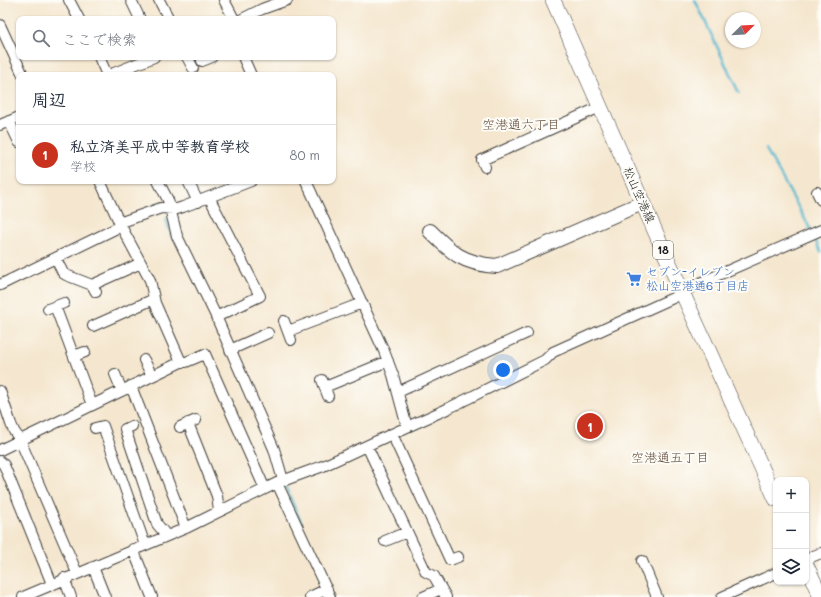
<!DOCTYPE html>
<html lang="ja">
<head>
<meta charset="utf-8">
<style>
  :root { --surface:#fff; --page:#f2f2f3; --text:#1f2937; --muted:#747a83; --line:#e0e1e3; --accent:#c8321e }
  body { margin:0; font-family:Mali,"Klee One",sans-serif; background:var(--page); color:var(--text) }
  .controls { position:absolute; right:12px; bottom:12px; display:grid; overflow:hidden; border-radius:8px; box-shadow:0 1px 3px #0004 }
  .controls button { width:36px; height:36px; display:grid; place-items:center; padding:0; border:0; border-bottom:1px solid var(--line); background:var(--surface); color:var(--text); font:20px sans-serif }
  .compass { position:absolute; left:725px; top:12px; width:36px; height:36px; border-radius:50%; background:var(--surface); box-shadow:0 1px 3px #0004; rotate:66deg }
  .you { position:absolute; left:503px; top:370px; width:14px; height:14px; margin:-10px; border:3px solid #fff; border-radius:50%; background:#1a73e8; box-shadow:0 0 0 6px #1a73e833 }
  .badge { display:grid; place-items:center; width:26px; height:26px; border-radius:50%; background:var(--accent); color:#fff; font-size:13px; font-weight:700 }
  .pin { position:absolute; translate:-50% -50%; border:2px solid #fff; box-shadow:0 1px 4px #0006 }
  .list { margin:0; padding:0; list-style:none }
  h2 { display:flex; justify-content:space-between; align-items:center; height:52px; margin:0; padding:0 16px; font-size:17px }
  h2 small { font-size:13px; font-weight:400; color:var(--muted) }
  .list li { display:grid; grid-template-columns:26px 1fr auto; gap:12px; align-items:center; box-sizing:border-box; height:60px; padding:0 16px; border-top:1px solid var(--line) }
  .list b { display:block; font-size:15px; white-space:nowrap }
  .list p { margin:0; font-size:13px; white-space:nowrap; color:var(--muted) }
  .list em { font-size:13px; font-style:normal; color:var(--muted) }
  .icon { flex:none; width:22px; height:22px; fill:none; stroke:currentColor; stroke-width:2; stroke-linecap:round; stroke-linejoin:round }
  .map { position:relative; flex:none; width:821px; height:597px; overflow:hidden }
  .search { position:absolute; background:var(--surface); box-shadow:0 1px 3px #0004; left:16px; top:16px; width:320px; height:44px; display:flex; align-items:center; gap:10px; box-sizing:border-box; padding:0 14px; border-radius:8px; color:var(--muted); font-size:15px }
  .panel { position:absolute; background:var(--surface); box-shadow:0 1px 3px #0004; left:16px; top:72px; width:320px; height:112px; border-radius:8px }
  .map>svg:first-child { display:block }
  .lines { fill:none; stroke-linecap:round; stroke-linejoin:round }
  .stream { stroke:#52b8d1; stroke-width:2.5 }
  .street-casing { stroke:#3d3a37; stroke-width:12 }
  .secondary-casing { stroke:#3d3a37; stroke-width:16 }
  .primary-casing { stroke:#3d3a37; stroke-width:16 }
  .street { stroke:#fff; stroke-width:10 }
  .secondary { stroke:#fff; stroke-width:14 }
  .primary { stroke:#fff; stroke-width:15 }
  .labels { text-anchor:middle; stroke-width:4; stroke-linejoin:round; paint-order:stroke }
  .shield { fill:#fdfcf7; stroke:#605f5e; stroke-width:1 }
  .shield-label { font-size:11px; font-weight:bold; fill:#1c1c1c }
  .street-label { font-size:12px; fill:#1c1c1c; stroke:#fdfcf7 }
  .shop-label { font-size:12px; fill:#366cbe; stroke:#fdfcf7; text-anchor:start }
  .neighbourhood-label { font-size:13px; fill:#644e3d; stroke:#fdfcf7 }
</style>
</head>
<body>
<div class="map">
<svg width="821" height="597" viewBox="0 0 821 597">
  <rect width="100%" height="100%" fill="#fdfcf7"/>
  <filter id="ink" filterUnits="userSpaceOnUse"><feTurbulence type="fractalNoise" baseFrequency=".025" numOctaves="2"/><feDisplacementMap in="SourceGraphic" scale="8" xChannelSelector="R" yChannelSelector="G"/><feConvolveMatrix kernelMatrix="1 2 1 2 8 2 1 2 1" color-interpolation-filters="sRGB"/></filter>
  <filter id="wash" filterUnits="userSpaceOnUse"><feTurbulence type="fractalNoise" baseFrequency=".012" numOctaves="4" result="noise"/><feDisplacementMap in="SourceGraphic" scale="16" xChannelSelector="R" yChannelSelector="G"/><feGaussianBlur stdDeviation="0.9" result="paint"/><feColorMatrix in="noise" values="0 0 0 0 0 0 0 0 0 0 0 0 0 0 0 0 0 1.4 0 .05"/><feComposite in="paint" operator="in"/></filter>
  <g filter="url(#wash)">
    <rect width="100%" height="100%" fill="#f5e7cf"/>
    <g class="lines">
      <!-- stream -->
      <path class="stream" d="M695,0L739,93
        M766,149L811,230
        M166,219L172,237
        M814,238L821,252
        M285,486L301,522"/>
    </g>
  </g>
  <g filter="url(#ink)">
    <g class="lines">
      <!-- street casing -->
      <g class="street-casing">
        <path id="street" d="M69,0L79,19
          M131,0L140,19
          M159,0L169,19
          M224,0L234,19
          M242,19L262,9L287,0
          M0,25L23,75
          M99,57L107,75
          M187,57L193,68
          M243,57L251,75
          M202,61L212,57
          M109,75L154,57
          M9,121L19,142
          M0,125L19,117
          M485,167L482,160L600,107
          M158,181L168,200L177,236L215,314L274,449L283,480
          M188,181L198,202
          M306,181L384,351L393,375L407,427
          M817,192L821,200
          M209,197L260,296L216,317
          M119,223L161,208L177,209L183,207L251,181
          M56,259L63,273L66,275L92,285
          M0,285L121,226
          M96,292L92,285L141,263
          M55,306L92,405
          M48,309L64,303
          M284,321L291,340
          M93,326L154,299
          M288,331L362,303
          M230,350L268,333
          M74,356L85,352
          M144,360L152,376
          M181,362H186L205,354L265,489
          M115,374L122,391
          M322,380L328,396
          M131,386L186,528
          M325,387L388,361
          M0,391L11,424L14,431L20,440L77,573
          M398,392L527,333
          M188,423L217,496L219,511
          M132,426L125,429L157,524L167,536
          M180,427L196,420
          M95,428L103,426L145,545
          M392,434L450,560L458,557
          M367,446L426,572L434,576L446,597
          M0,450L181,362L155,303L150,280L121,226L100,181
          M0,461L4,465L52,584
          M277,483L330,597
          M385,541L407,532
          M133,549L152,597
          M806,559L821,553
          M642,561L657,597
          M93,567L105,597
          M64,578L71,597
          M23,597L186,528L277,483L323,466L407,427L447,409L545,360L553,352L673,298L693,286L821,230
          M310,597L327,589
          M423,597L441,589
          M722,597L776,573"/>
      </g>
      <!-- secondary casing -->
      <g class="secondary-casing">
        <path id="secondary" d="M430,231C452,253 463,264 497,266L642,203"/>
      </g>
      <!-- primary casing -->
      <g class="primary-casing">
        <path id="primary" d="M553,0L682,292L776,499
          M806,565L821,597"/>
      </g>
      <!-- street -->
      <use href="#street" class="street"/>
      <!-- secondary -->
      <use href="#secondary" class="secondary"/>
      <!-- primary -->
      <use href="#primary" class="primary"/>
    </g>
  </g>
  <!-- icons -->
  <defs>
    <g id="supermarket-bare" transform="scale(1.2)"><path d="M-6-5.5h2.5l.6 2H6L4.5 2H-2.5L-4.4-4H-6ZM-1.5 3.2a1.3 1.3 0 1 0 .1 0ZM3 3.2a1.3 1.3 0 1 0 .1 0Z" fill="#3f7fe0" stroke="#fdfcf7" stroke-width="2.5" paint-order="stroke"/></g>
  </defs>
  <g fill-rule="evenodd">
    <use href="#supermarket-bare" x="634" y="279"/>
  </g>
  <g class="labels">
    <!-- shield labels -->
    <rect class="shield" x="653" y="241" width="20" height="18" rx="3"/>
    <g class="shield-label">
      <text x="663" y="254">18</text>
    </g>
    <!-- street labels -->
    <g class="street-label">
      <text transform="translate(639 195) rotate(66)" y="4">松山空港線</text>
    </g>
    <!-- shop labels -->
    <g class="shop-label">
      <text x="646" y="276">セブン-イレブン<tspan x="646" dy="14">松山空港通6丁目店</tspan></text>
    </g>
    <!-- neighbourhood labels -->
    <g class="neighbourhood-label">
      <text x="521" y="129">空港通六丁目</text>
      <text x="670" y="462">空港通五丁目</text>
    </g>
  </g>
</svg>
<div class="controls">
<button>+</button>
<button>−</button>
<button><svg class="icon" aria-label="layers" viewBox="0 0 24 24"><path d="M12 4l9 5-9 5-9-5zM3 14l9 5 9-5"/></svg></button>
</div>
<svg class="compass" viewBox="-18 -18 36 36"><path d="M0-13l5 13h-10z" fill="#e53935"/><path d="M0 13l5-13h-10z" fill="#747a83"/></svg>
<div class="you"></div>
<div class="pin badge" style="left:590px;top:426px">1</div>
<div class="search"><svg class="icon" aria-label="search" viewBox="0 0 24 24"><circle cx="10" cy="10" r="6"/><path d="M15 15l6 6"/></svg>ここで検索</div>
<section class="panel">
<h2>周辺<small></small></h2>
<ul class="list">
<li><span class="badge">1</span><div><b>私立済美平成中等教育学校</b><p>学校</p></div><em>80 m</em></li>
</ul>
</section>
</div>
</body>
</html>
